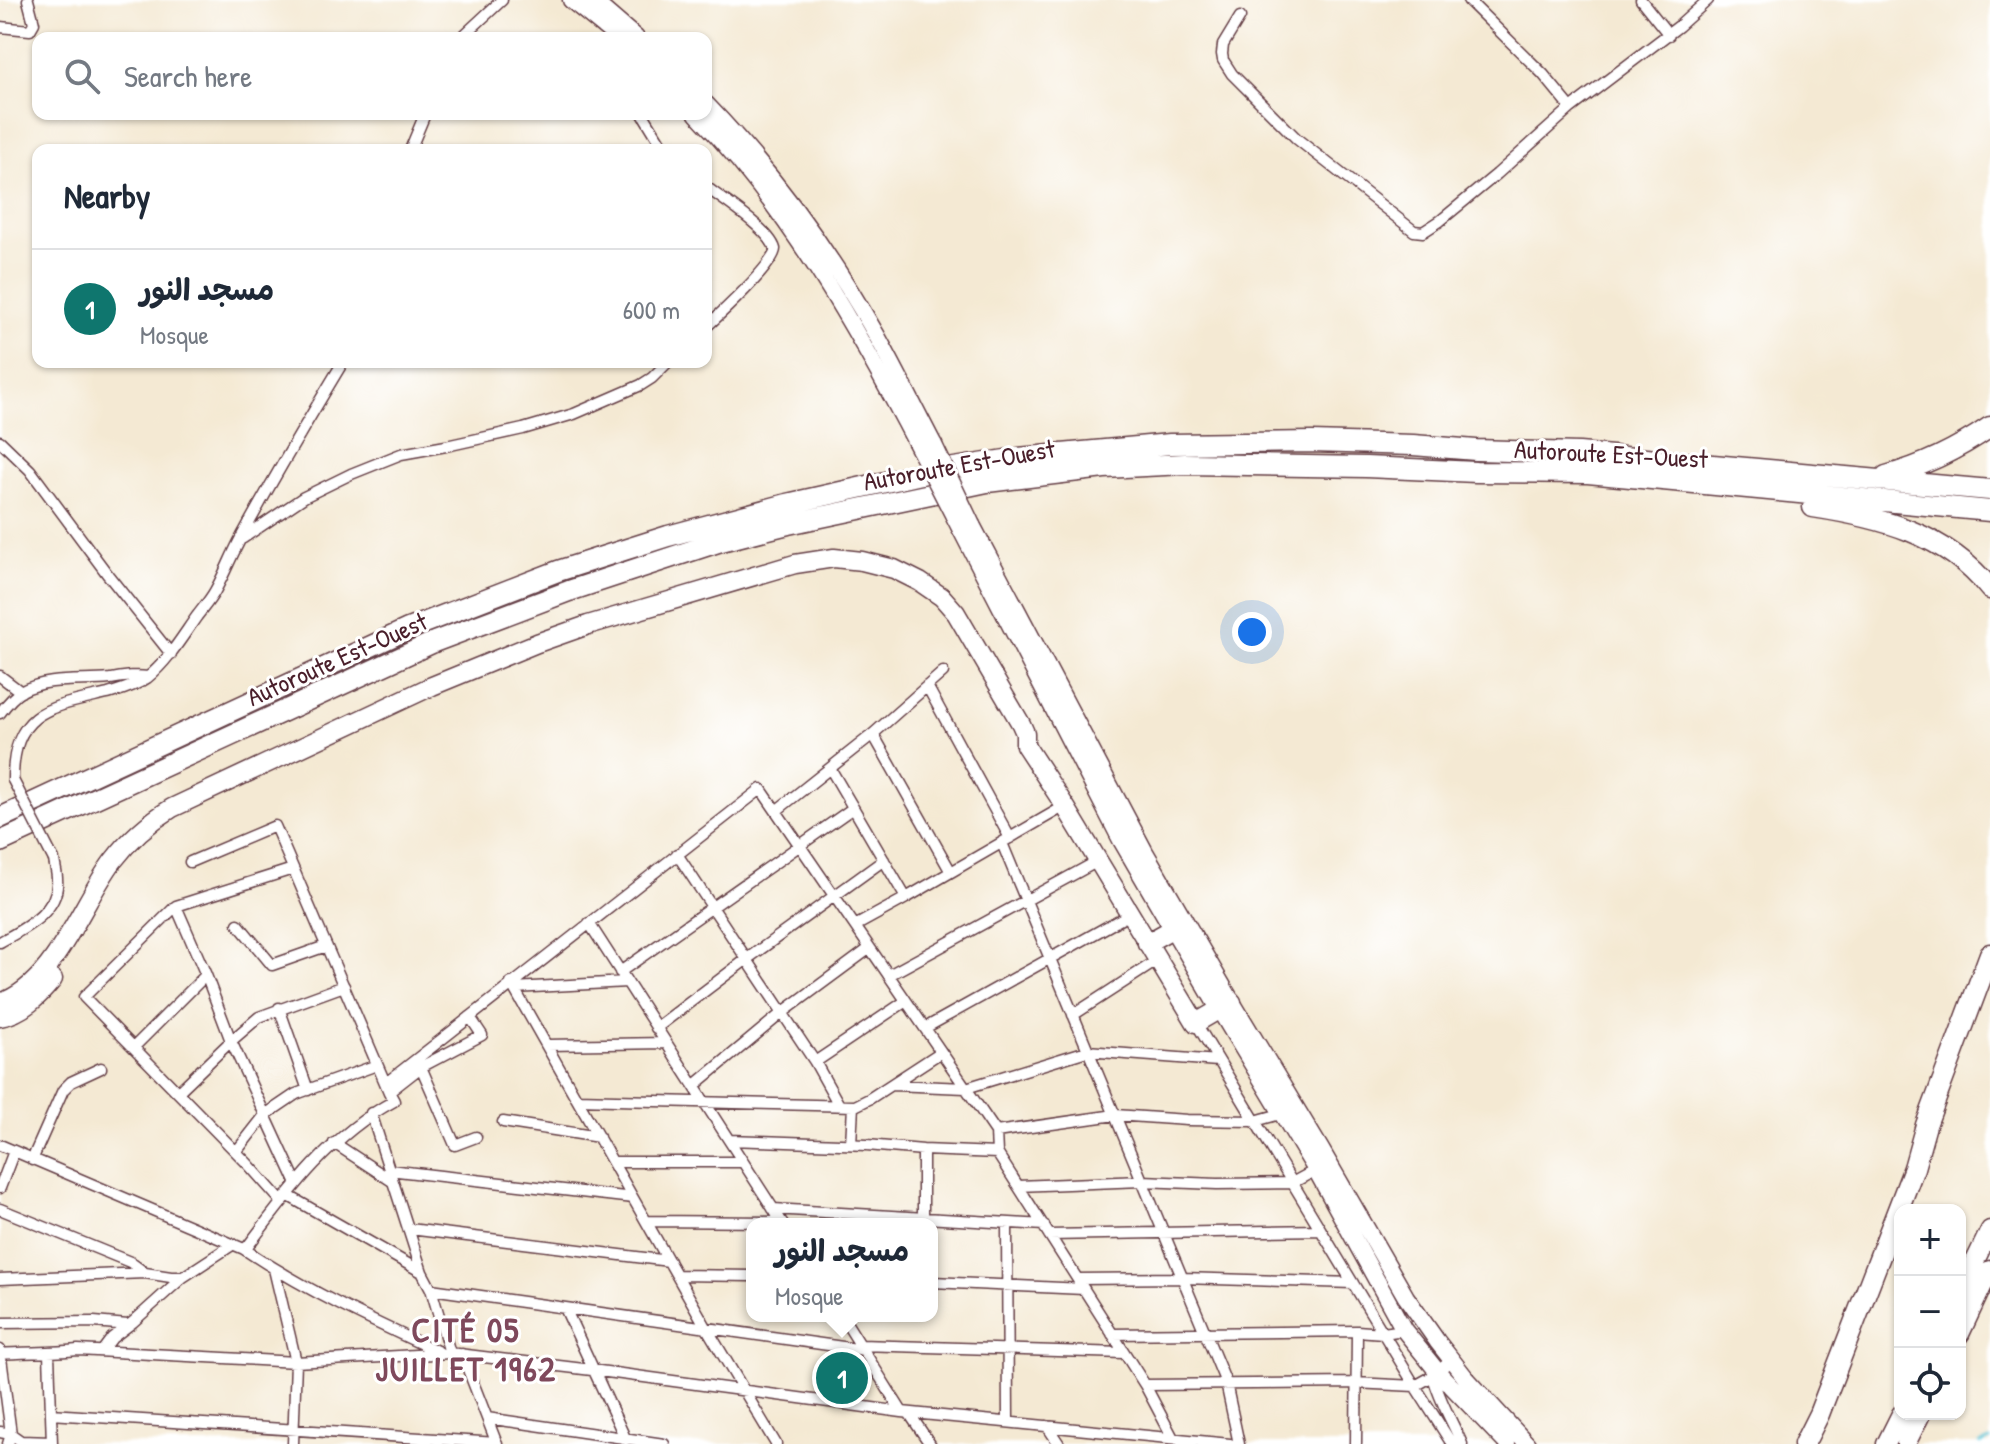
<!DOCTYPE html>
<html lang="en">
<head>
<meta charset="utf-8">
<style>
  :root { --surface:#fff; --page:#f6f6f7; --text:#1f2937; --muted:#747a83; --line:#e0e1e3; --accent:#0f766e }
  body { margin:0; font-family:"Patrick Hand","Playpen Sans Arabic",sans-serif; background:var(--page); color:var(--text) }
  .controls { position:absolute; right:24px; bottom:24px; display:grid; overflow:hidden; border-radius:16px; box-shadow:0 2px 6px #0004 }
  .controls button { width:72px; height:72px; display:grid; place-items:center; padding:0; border:0; border-bottom:2px solid var(--line); background:var(--surface); color:var(--text); font:40px sans-serif }
  .you { position:absolute; left:1252px; top:632px; width:28px; height:28px; margin:-20px; border:6px solid #fff; border-radius:50%; background:#1a73e8; box-shadow:0 0 0 12px #1a73e833 }
  .badge { display:grid; place-items:center; width:52px; height:52px; border-radius:50%; background:var(--accent); color:#fff; font-size:26px; font-weight:700 }
  .pin { position:absolute; translate:-50% -50%; border:4px solid #fff; box-shadow:0 2px 8px #0006 }
  .popup { position:absolute; left:746px; top:1218px; width:192px; height:104px; box-sizing:border-box; display:grid; place-content:center; border-radius:16px; background:var(--surface); filter:drop-shadow(0 2px 6px #0005); font-size:26px; white-space:nowrap; color:var(--muted) }
  .popup b { font-size:30px; color:var(--text) }
  .popup::after { content:''; position:absolute; left:50%; top:100%; margin-left:-16px; border:16px solid transparent; border-top-color:var(--surface) }
  .list { margin:0; padding:0; list-style:none }
  h2 { display:flex; justify-content:space-between; align-items:center; height:104px; margin:0; padding:0 32px; font-size:34px }
  h2 small { font-size:26px; font-weight:400; color:var(--muted) }
  .list li { display:grid; grid-template-columns:52px 1fr auto; gap:24px; align-items:center; box-sizing:border-box; height:120px; padding:0 32px; border-top:2px solid var(--line) }
  .list b { display:block; font-size:30px; white-space:nowrap }
  .list p { margin:0; font-size:26px; white-space:nowrap; color:var(--muted) }
  .list em { font-size:26px; font-style:normal; color:var(--muted) }
  .icon { flex:none; width:44px; height:44px; fill:none; stroke:currentColor; stroke-width:2; stroke-linecap:round; stroke-linejoin:round }
  .map { position:relative; flex:none; width:1990px; height:1444px; overflow:hidden }
  .search { position:absolute; background:var(--surface); box-shadow:0 2px 6px #0004; left:32px; top:32px; width:680px; height:88px; display:flex; align-items:center; gap:20px; box-sizing:border-box; padding:0 28px; border-radius:16px; color:var(--muted); font-size:30px }
  .panel { position:absolute; background:var(--surface); box-shadow:0 2px 6px #0004; left:32px; top:144px; width:680px; height:224px; border-radius:16px }
  .map>svg:first-child { display:block }
  .lines { fill:none; stroke-linecap:round; stroke-linejoin:round }
  .stream { stroke:#5bc4d6; stroke-width:3 }
  .minor-casing { stroke:#643d44; stroke-width:13 }
  .primary-casing { stroke:#643d44; stroke-width:19 }
  .trunk-casing { stroke:#643d44; stroke-width:21 }
  .motorway-casing { stroke:#643d44; stroke-width:23 }
  .minor { stroke:#fff; stroke-width:10 }
  .primary { stroke:#fff; stroke-width:16 }
  .trunk { stroke:#fff; stroke-width:18 }
  .motorway { stroke:#fff; stroke-width:20 }
  .minor-bridge-casing { stroke:#643d44; stroke-width:13; stroke-linecap:butt }
  .primary-bridge-casing { stroke:#643d44; stroke-width:19; stroke-linecap:butt }
  .minor-bridge { stroke:#fff; stroke-width:10 }
  .primary-bridge { stroke:#fff; stroke-width:16 }
  .labels { text-anchor:middle; stroke-width:6; stroke-linejoin:round; paint-order:stroke }
  .street-label { font-size:26px; fill:#4a1f2b; stroke:#fff }
  .district-label { font-size:34px; font-weight:bold; letter-spacing:2px; fill:#7f495c; stroke:#fff }
</style>
</head>
<body>
<div class="map">
<svg width="1990" height="1444" viewBox="0 0 1990 1444">
  <rect width="100%" height="100%" fill="#fff"/>
  <filter id="ink" filterUnits="userSpaceOnUse"><feTurbulence type="fractalNoise" baseFrequency=".0125" numOctaves="2"/><feDisplacementMap in="SourceGraphic" scale="16" xChannelSelector="R" yChannelSelector="G"/><feConvolveMatrix kernelMatrix="1 2 1 2 8 2 1 2 1" color-interpolation-filters="sRGB"/></filter>
  <filter id="wash" filterUnits="userSpaceOnUse"><feTurbulence type="fractalNoise" baseFrequency=".006" numOctaves="4" result="noise"/><feDisplacementMap in="SourceGraphic" scale="32" xChannelSelector="R" yChannelSelector="G"/><feGaussianBlur stdDeviation="1.8" result="paint"/><feColorMatrix in="noise" values="0 0 0 0 0 0 0 0 0 0 0 0 0 0 0 0 0 1.4 0 .05"/><feComposite in="paint" operator="in"/></filter>
  <g filter="url(#wash)">
    <rect width="100%" height="100%" fill="#f4e9d3"/>
    <g class="lines">
      <!-- stream -->
      <path class="stream" d="M1980,1444L1990,1440"/>
    </g>
  </g>
  <g filter="url(#ink)">
    <g class="lines">
      <!-- minor casing -->
      <g class="minor-casing">
        <path id="minor" d="M1468,0L1543,74L1571,108L1679,26L1708,0
          M1641,0L1669,35
          M1240,17L1223,45L1222,54L1223,60L1232,74L1297,139L1414,231L1423,232L1440,221L1497,174L1571,108
          M0,27L30,30L34,23L28,0
          M461,38L502,0
          M643,114L665,150
          M410,150L425,114
          M706,187C722,199 770,230 775,249C778,261 717,317 706,327
          M0,441L30,470L108,575L171,654
          M243,538L304,497L351,474L401,454L446,446L523,429L574,414L641,385L652,378L668,362
          M0,676L21,692
          M927,686L1010,838
          M0,713C6,705 13,696 22,691C48,677 82,682 110,679C124,677 134,675 148,677
          M873,734L951,872
          M830,768L906,898L1065,806
          M13,780C13,709 51,707 108,694C121,690 136,686 147,678C168,661 182,637 197,616C203,608 210,600 215,591C225,573 232,554 242,536C274,477 308,420 343,362
          M776,811L873,734L943,672
          M1002,843L1226,1383L1239,1444
          M677,854L815,1062L839,1105
          M190,862L275,826L389,1092
          M176,906L206,975L231,1041L296,1182
          M589,923L783,1224
          M238,924L272,965L326,946
          M855,926L906,898
          M0,942C23,929 60,912 57,879C57,873 55,867 54,860
          M620,972L853,808
          M889,975L1098,861
          M511,983L706,1327L776,1444
          M514,988L627,982
          M279,1008L308,1090
          M1073,1015L1158,960
          M1196,1023L1415,1386L1452,1444
          M656,1028L747,959L884,860
          M925,1028L1130,914
          M547,1045L666,1043
          M134,1047L206,975
          M815,1062L906,1001
          M421,1067L455,1145L476,1137
          M386,1083L761,789L996,1132L997,1153L1145,1385L1173,1438
          M892,1085L966,1088L1087,1051L1218,1061
          M694,1086L782,1013L870,948
          M178,1092L231,1041L259,1017L344,986
          M577,1099L855,1106L869,1099L941,1052
          M371,1113L422,1272L431,1289L450,1353
          M503,1122L599,1137
          M996,1132L1115,1115L1187,1120L1255,1121L1284,1113
          M729,1140L867,1145L923,1150L997,1153
          M334,1143L392,1181
          M851,1144L853,1106
          M0,1145L244,1249C305,1290 372,1321 439,1352
          M923,1150V1218
          M236,1152L265,1115L296,1094L377,1065
          M32,1160L63,1090L71,1082L101,1068
          M613,1162H743
          M389,1170L633,1198
          M1018,1186L1142,1181L1217,1184L1292,1183L1316,1170
          M0,1188L14,1151
          M287,1195L422,1272
          M282,1202L248,1164L84,997L176,906L293,869
          M0,1209L130,1262L145,1273
          M773,1209L1044,1225
          M647,1221L782,1222
          M1007,1223L1008,1422
          M410,1229L669,1261
          M1049,1235L1321,1230
          M244,1249L248,1246C290,1190 331,1135 394,1101L389,1092L421,1067L482,1035L470,1017
          M274,1269L296,1362L293,1444
          M677,1275L752,1276
          M0,1279L145,1273L171,1277H183
          M1078,1279L1182,1278L1353,1283
          M932,1282L1084,1289
          M431,1289L864,1350
          M565,1308L626,1440
          M842,1316L902,1412
          M0,1323L94,1322L128,1325
          M1112,1334L1357,1331L1383,1333L1404,1330
          M860,1345L1124,1353
          M0,1350L11,1434L8,1444
          M103,1350L112,1338L133,1322L183,1277L232,1245
          M49,1353L52,1444
          M0,1354C26,1352 52,1353 78,1350L296,1362L450,1353L592,1370L902,1412L1230,1444
          M462,1354L497,1444
          M1433,1376C1439,1400 1452,1421 1462,1444
          M1145,1385L1355,1383L1415,1386L1433,1376L1451,1360
          M909,1413L930,1444
          M51,1414L497,1443
          M487,1418L664,1444
          M1047,1426L1059,1444
          M0,1432L11,1434L21,1441L52,1442
          M1356,1444L1357,1331"/>
      </g>
      <!-- primary casing -->
      <g class="primary-casing">
        <path id="primary" d="M571,0L618,38
          M592,0L636,38
          M706,104C772,172 830,253 877,336C897,372 915,409 934,445
          M697,114C791,211 858,331 920,450
          M972,525L1145,852L1232,1002L1320,1148L1406,1297L1437,1341L1465,1377L1527,1444
          M960,528L1121,840L1219,1009L1316,1170L1404,1330L1437,1371L1507,1444"/>
      </g>
      <!-- trunk casing -->
      <g class="trunk-casing">
        <path id="trunk" d="M1147,943L1172,929
          M0,1003C55,985 80,905 113,861C129,840 149,822 172,808L432,686L537,643L588,625L795,564L834,558L862,561L894,569L920,582L942,597L956,613L1021,724L1025,733V745L1065,806L1196,1023L1232,1002
          M0,1017C23,1013 39,996 53,979
          M1960,1292L1990,1230
          M1960,1334L1990,1270
          M1886,1444L1901,1414
          M1906,1444L1921,1414"/>
      </g>
      <!-- motorway casing -->
      <g class="motorway-casing">
        <path id="motorway" d="M1886,476C1924,466 1958,449 1990,427
          M1813,507C1879,517 1946,533 1990,589
          M0,818L408,629L558,571L668,536L787,504L935,471L1018,458L1170,444L1312,442L1413,445L1476,450L1579,453L1990,490
          M0,842L434,642L569,591L721,541L788,524L987,482L1104,468L1185,464L1366,467L1476,472L1588,473L1990,511
          M1804,1444L1819,1414L1914,1168L1926,1125L1990,954"/>
      </g>
      <!-- minor -->
      <use href="#minor" class="minor"/>
      <!-- primary -->
      <use href="#primary" class="primary"/>
      <!-- trunk -->
      <use href="#trunk" class="trunk"/>
      <!-- motorway -->
      <use href="#motorway" class="motorway"/>
      <!-- minor-bridge casing -->
      <g class="minor-bridge-casing">
        <path id="minor-bridge" d="M13,780L54,860"/>
      </g>
      <!-- primary-bridge casing -->
      <g class="primary-bridge-casing">
        <path id="primary-bridge" d="M934,445L972,525
          M920,450L960,528"/>
      </g>
      <!-- minor-bridge -->
      <use href="#minor-bridge" class="minor-bridge"/>
      <!-- primary-bridge -->
      <use href="#primary-bridge" class="primary-bridge"/>
    </g>
  </g>
  <g class="labels">
    <!-- street labels -->
    <g class="street-label">
      <text transform="translate(1611 454) rotate(3)" y="9">Autoroute Est-Ouest</text>
      <text transform="translate(959 465) rotate(-10)" y="9">Autoroute Est-Ouest</text>
      <text transform="translate(337 659) rotate(-24)" y="9">Autoroute Est-Ouest</text>
    </g>
    <!-- district labels -->
    <g class="district-label">
      <text x="466" y="1342">CITÉ 05<tspan x="466" dy="39">JUILLET 1962</tspan></text>
    </g>
  </g>
</svg>
<div class="controls">
<button>+</button>
<button>−</button>
<button><svg class="icon" aria-label="locate" viewBox="0 0 24 24"><circle cx="12" cy="12" r="6"/><path d="M12 2v4M12 18v4M2 12h4M18 12h4"/></svg></button>
</div>
<div class="you"></div>
<div class="pin badge" style="left:842px;top:1378px">1</div>
<div class="popup"><b>مسجد النور</b>Mosque</div>
<div class="search"><svg class="icon" aria-label="search" viewBox="0 0 24 24"><circle cx="10" cy="10" r="6"/><path d="M15 15l6 6"/></svg>Search here</div>
<section class="panel">
<h2>Nearby<small></small></h2>
<ul class="list">
<li><span class="badge">1</span><div><b>مسجد النور</b><p>Mosque</p></div><em>600 m</em></li>
</ul>
</section>
</div>
</body>
</html>
